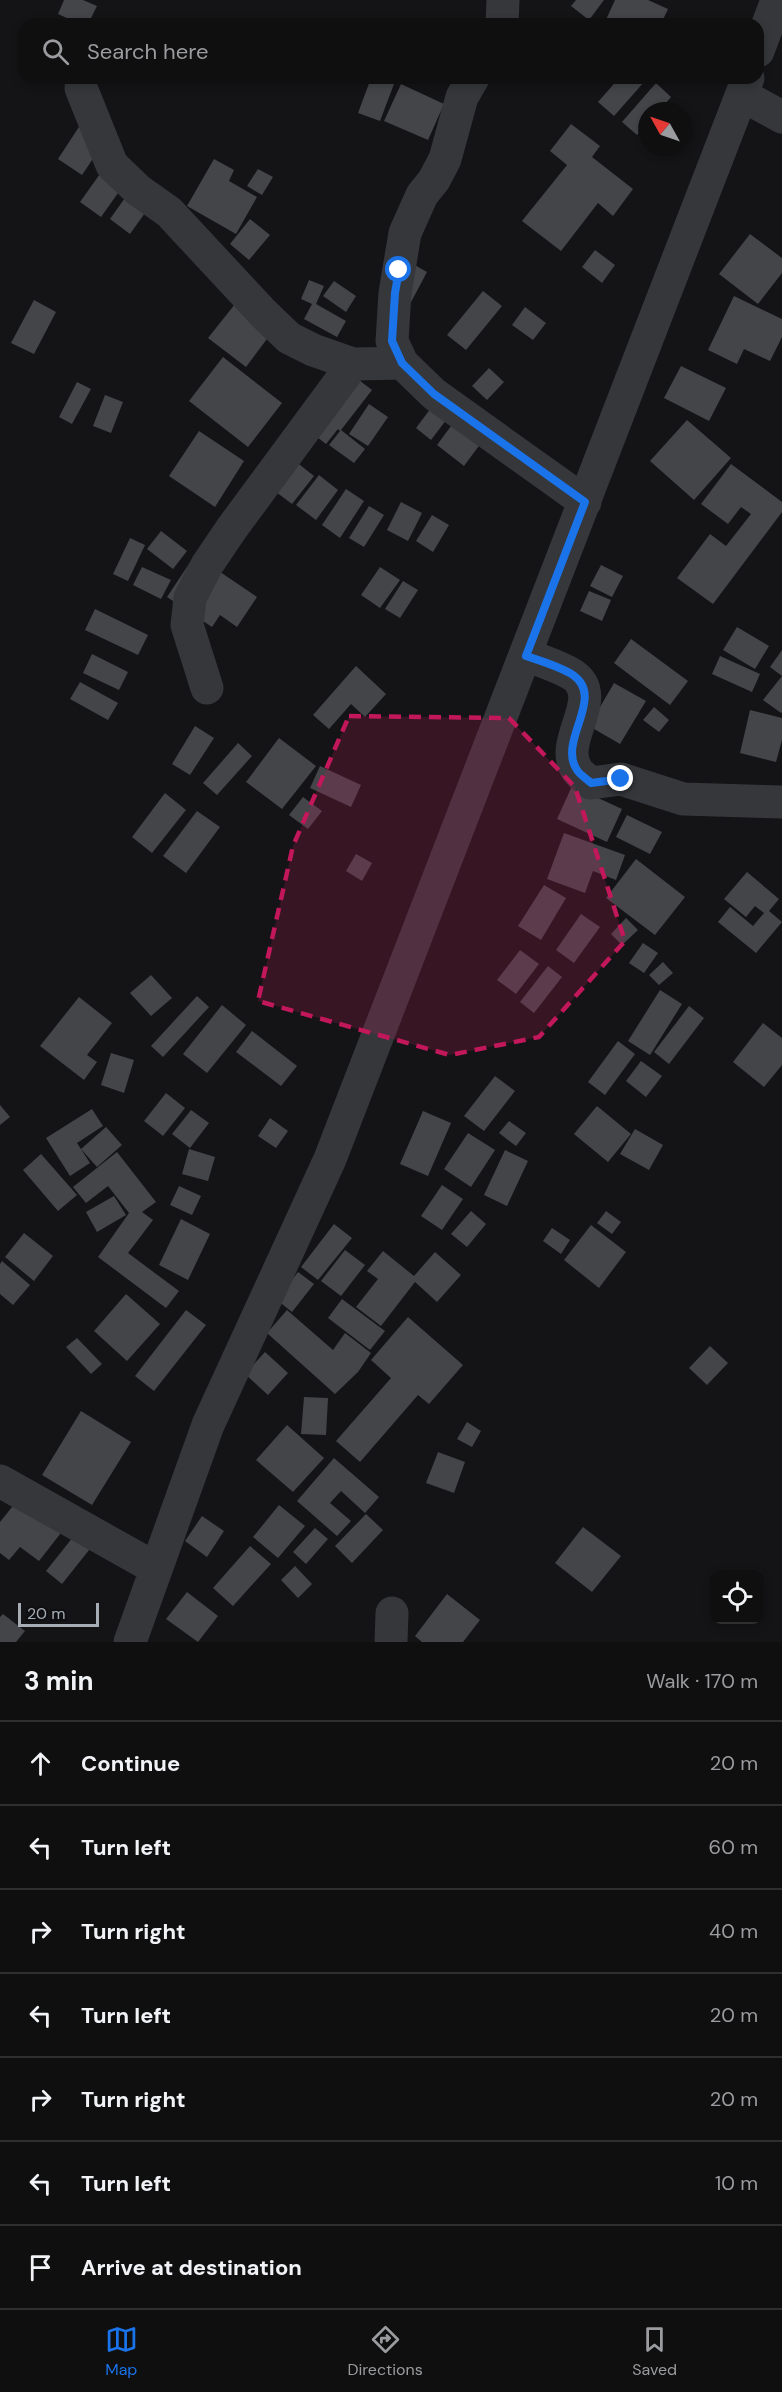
<!DOCTYPE html>
<html lang="en">
<head>
<meta charset="utf-8">
<style>
  :root { --surface:#0f0f10; --page:#1d1d1e; --text:#f1f3f6; --muted:#9b9c9f; --line:#2f2f30; --accent:#1a73e8 }
  body { margin:0; font-family:"DM Sans",sans-serif; background:var(--page); color:var(--text) }
  .controls { position:absolute; right:18px; bottom:18px; display:grid; overflow:hidden; border-radius:12px; box-shadow:0 3px 9px #0003 }
  .controls button { width:54px; height:54px; display:grid; place-items:center; padding:0; border:0; border-bottom:2px solid var(--line); background:var(--surface); color:var(--text); font:30px sans-serif }
  .compass { position:absolute; left:638px; top:102px; width:54px; height:54px; border-radius:50%; background:var(--surface); box-shadow:0 3px 9px #0003; rotate:310deg }
  .scale { position:absolute; left:18px; bottom:15px; width:81px; box-sizing:border-box; padding-left:6px; border:3px solid #a6adb5; border-top:0; font-size:16px; line-height:21px; white-space:nowrap; color:#a6adb5; -webkit-text-stroke:4px #0f0f11; paint-order:stroke }
  .stop { position:absolute; width:18px; height:18px; margin:-14px; border:4px solid #1a73e8; border-radius:50%; background:#fff }
  .stop.end { background:#1a73e8; border-color:#fff; box-shadow:0 2px 6px #0008 }
  .list { margin:0; padding:0; list-style:none }
  h2 { display:flex; justify-content:space-between; align-items:center; height:78px; margin:0; padding:0 24px; font-size:26px }
  h2 small { font-size:20px; font-weight:400; color:var(--muted) }
  .list li { display:grid; grid-template-columns:39px 1fr auto; gap:18px; align-items:center; box-sizing:border-box; height:84px; padding:0 24px; border-top:2px solid var(--line) }
  .list b { display:block; font-size:22px; white-space:nowrap }
  .list em { font-size:20px; font-style:normal; color:var(--muted) }
  .icon { flex:none; width:33px; height:33px; fill:none; stroke:currentColor; stroke-width:2; stroke-linecap:round; stroke-linejoin:round }
  .map { position:relative; flex:none; width:782px; height:1642px; overflow:hidden }
  .search { position:absolute; background:var(--surface); box-shadow:0 3px 9px #0003; left:18px; right:18px; top:18px; height:66px; display:flex; align-items:center; gap:15px; box-sizing:border-box; padding:0 21px; border-radius:18px; color:var(--muted); font-size:22px }
  .sheet { height:666px; background:var(--surface) }
  nav { display:flex; justify-content:space-around; align-items:center; box-sizing:border-box; height:84px; border-top:2px solid var(--line); background:var(--surface); font-size:16px; color:var(--muted) }
  nav a { display:grid; justify-items:center; gap:3px }
  nav .on { color:var(--accent) }
  .map>svg:first-child { display:block }
  .building { fill:#434549 }
  .lines { fill:none; stroke-linecap:round; stroke-linejoin:round }
  .minor { stroke:#35373b; stroke-width:33 }
  .route { stroke:#1a73e8; stroke-width:8 }
  .marked { fill:#c2185b; fill-opacity:0.2; stroke:#c2185b; stroke-width:4.5; stroke-dasharray:12 8; stroke-linejoin:round }
</style>
</head>
<body>
<div class="map">
<svg width="782" height="1642" viewBox="0 0 782 1642">
  <rect width="100%" height="100%" fill="#141416"/>
  <!-- building -->
  <path class="building" d="M64,0H83L97,6L88,24H80L58,14Z
    M576,0H604L589,20L571,6Z
    M615,0H648L668,9L661,24H641L632,20L630,24H604Z
    M371,78L394,84L380,121L358,113Z
    M619,78H642L645,81L614,116L598,102Z
    M656,83L671,97L659,111H647V124L637,135L622,122Z
    M401,84L444,104L428,140L384,121Z
    M88,113L113,129L82,175L58,159Z
    M571,124L600,146L592,157L633,189L613,216L598,203L561,251L522,221L567,165L550,151Z
    M214,159L234,170L229,181L257,197L236,234L187,206Z
    M107,164L128,179L101,217L80,202Z
    M258,169L273,177L262,195L247,186Z
    M137,181L157,196L130,234L110,219Z
    M250,219L270,235L249,260L230,244Z
    M750,234L782,258V273L758,304L719,274Z
    M595,250L615,265L602,283L582,267Z
    M411,263L427,272L410,304Z
    M309,280L324,286L316,304L346,321L337,337L304,319L312,304L301,299Z
    M334,281L356,296L346,312L323,296Z
    M483,291L502,306L466,350L447,335Z
    M734,296L782,319V337L770,361L744,349L737,364L708,350Z
    M239,299L276,327L246,367L208,338Z
    M34,300L56,312L34,354L11,343Z
    M525,307L546,323L533,340L512,325Z
    M223,357L282,403L248,447L189,401Z
    M681,366L726,388L709,421L664,398Z
    M489,368L504,382L487,400L472,386Z
    M351,374L372,390L341,430L365,449L354,463L329,445L340,431L338,429L326,444L308,430Z
    M77,382L91,389L72,424L59,417Z
    M443,392L459,403L431,440L416,428Z
    M105,395L123,402L111,433L93,426Z
    M369,404L388,417L368,446L349,434Z
    M465,407L493,427L464,466L437,445Z
    M687,420L731,458L694,500L650,461Z
    M199,431L244,461L215,507L169,476Z
    M295,461L314,476L292,504L272,489Z
    M731,464L782,502V512L713,604L677,578L710,534L726,546L751,514L741,507L728,524L701,504Z
    M319,475L338,490L316,520L296,505Z
    M346,489L364,501L340,538L322,525Z
    M401,502L422,513L408,541L387,530Z
    M369,506L384,515L364,547L349,538Z
    M432,515L449,525L433,552L416,541Z
    M161,531L187,551L173,569L147,549Z
    M130,538L145,545L128,581L113,574Z
    M195,555L257,597L237,627L220,615L212,627L167,597Z
    M601,565L623,576L612,597L590,586Z
    M142,567L171,580L161,599L133,585Z
    M380,567L400,580L380,608L361,595Z
    M403,581L418,590L400,618L385,609Z
    M589,591L611,600L602,621L580,611Z
    M95,609L148,635L138,655L85,630Z
    M737,627L769,646L755,669L723,650Z
    M631,639L688,681L670,705L614,663Z
    M782,650V676L770,667Z
    M92,654L128,672L119,690L83,673Z
    M720,656L760,674L752,692L712,674Z
    M356,666L386,694L365,717L351,704L329,729L313,715Z
    M782,676V712L781,713L763,700Z
    M80,682L118,703L108,720L70,699Z
    M614,683L646,701L620,744L589,726Z
    M654,707L669,720L659,732L643,720Z
    M750,710L782,718V740L776,762L740,753Z
    M195,726L214,738L190,775L172,764Z
    M279,738L316,766L282,809L246,782Z
    M238,743L252,756L217,795L203,783Z
    M320,766L361,785L351,807L310,788Z
    M572,786L622,809L607,842L557,819Z
    M165,793L186,810L152,853L132,837Z
    M303,797L322,811L308,829L289,815Z
    M197,811L220,827L186,873L163,856Z
    M627,815L662,832L650,854L616,837Z
    M564,833L625,855L616,880L593,871L585,893L547,879Z
    M356,854L372,863L362,881L346,871Z
    M636,859L685,897L655,935L606,898Z
    M747,872L779,899L769,911L782,922L756,953L718,922L730,907L753,926L764,913L755,906L746,917L724,899Z
    M544,885L566,898L541,940L518,926Z
    M581,914L600,927L574,963L556,950Z
    M626,918L638,930L622,945L611,934Z
    M643,943L658,953L644,973L629,963Z
    M520,950L539,964L516,994L497,980Z
    M663,962L673,973L659,985L649,975Z
    M548,966L562,977L534,1013L520,1002Z
    M151,975L172,998L151,1016L130,993Z
    M660,990L682,1004L650,1055L628,1041Z
    M197,996L209,1007L163,1057L151,1046Z
    M79,997L112,1023L87,1055L97,1062L84,1080L40,1046Z
    M222,1005L246,1025L207,1073L183,1054Z
    M689,1006L704,1018L669,1064L654,1052Z
    M763,1023L782,1038V1065L764,1087L733,1062Z
    M252,1031L297,1066L281,1086L236,1052Z
    M618,1041L635,1054L605,1095L588,1082Z
    M111,1053L134,1060L124,1093L101,1085Z
    M641,1061L662,1076L646,1097L626,1081Z
    M495,1076L515,1091L484,1131L464,1116Z
    M166,1093L185,1108L163,1136L144,1121Z
    M0,1105L10,1117L0,1125Z
    M597,1106L631,1134L608,1162L574,1134Z
    M92,1109L103,1126L77,1143L90,1163L70,1176L46,1138Z
    M191,1110L209,1123L190,1148L172,1134Z
    M423,1111L451,1123L428,1176L400,1164Z
    M270,1118L288,1131L276,1148L258,1136Z
    M509,1121L526,1133L516,1146L499,1133Z
    M106,1127L122,1145L97,1167L81,1149Z
    M635,1129L663,1145L649,1170L620,1154Z
    M468,1133L495,1150L471,1187L444,1169Z
    M189,1149L215,1157L208,1181L182,1174Z
    M505,1150L528,1161L507,1206L484,1195Z
    M117,1152L156,1202L142,1212L153,1220L128,1253L179,1291L166,1308L98,1257L129,1213L108,1186L86,1203L73,1187Z
    M41,1154L77,1195L58,1211L23,1170Z
    M442,1185L463,1199L442,1230L421,1216Z
    M179,1186L201,1196L192,1215L170,1205Z
    M114,1196L126,1215L97,1232L86,1212Z
    M471,1211L486,1224L467,1247L451,1234Z
    M606,1211L621,1222L612,1234L597,1223Z
    M181,1219L210,1234L188,1280L159,1265Z
    M334,1224L352,1238L318,1280L301,1267Z
    M591,1225L626,1252L599,1288L564,1260Z
    M552,1228L570,1240L561,1254L543,1241Z
    M24,1233L53,1256L34,1281L5,1257Z
    M345,1250L365,1265L341,1296L321,1281Z
    M383,1251L414,1276L435,1252L461,1275L437,1302L415,1282L381,1326L356,1307L378,1279L367,1271Z
    M2,1261L30,1285L13,1305L0,1294V1264Z
    M298,1272L314,1284L292,1312L277,1300Z
    M126,1294L160,1324L127,1361L94,1331Z
    M342,1299L385,1331L370,1350L328,1318Z
    M186,1310L206,1325L154,1391L135,1376Z
    M287,1310L333,1350L345,1333L371,1353L358,1372L335,1394L267,1333Z
    M408,1317L463,1365L429,1404L418,1395L360,1462L336,1441L391,1378L371,1360Z
    M77,1338L102,1364L91,1374L66,1347Z
    M710,1346L728,1363L707,1385L689,1368Z
    M265,1352L288,1373L268,1395L245,1374Z
    M304,1397L328,1398L326,1435L301,1434Z
    M81,1411L131,1442L92,1505L42,1475Z
    M467,1422L481,1431L472,1447L457,1439Z
    M287,1425L324,1458L293,1492L256,1460Z
    M438,1452L465,1462L454,1493L426,1483Z
    M334,1458L379,1497L365,1513L341,1491L330,1503L351,1521L337,1536L297,1501Z
    M32,1482L75,1515L39,1561L20,1547L9,1560L0,1553V1522Z
    M279,1505L305,1526L278,1558L253,1537Z
    M366,1514L383,1530L352,1563L335,1546Z
    M202,1516L224,1531L207,1557L185,1541Z
    M85,1522L101,1535L62,1584L46,1571Z
    M583,1527L621,1556L592,1592L555,1563Z
    M315,1528L328,1539L306,1564L293,1552Z
    M250,1546L271,1564L233,1606L213,1588Z
    M295,1566L312,1584L298,1598L281,1580Z
    M187,1592L218,1616L198,1642L166,1619Z
    M447,1594L480,1620L463,1642H422L415,1636Z
    M3,1614L25,1631L16,1642H0V1617Z"/>
  <g class="lines">
    <!-- minor -->
    <path class="minor" d="M502,24L503,0
      M758,51L777,0
      M473,78L462,97L445,159L434,180L422,195L405,233L395,293L392,341L402,363L434,394L585,502
      M81,88L112,165L138,190L169,212L263,313L289,338L313,350L353,364L402,363
      M742,95L782,117
      M526,655C541,661 559,666 573,675C606,698 557,741 577,770C580,775 587,779 591,783L621,779L683,799L782,802
      M207,688L187,625L190,598L207,565L232,528L353,364
      M0,1481L155,1568
      M130,1642L208,1425L330,1159L748,78
      M391,1642L392,1613"/>
  </g>
  <g class="lines">
    <!-- route -->
    <path class="route" d="M399,270L395,293L392,341L402,363L434,394L585,502L526,656C541,661 559,666 573,675C606,698 557,741 577,770C580,775 587,779 591,783L621,779"/>
  </g>
  <!-- marked area -->
  <path class="marked" d="M349,716L509,718L575,787L625,941L539,1037L450,1055L258,1001L293,846Z"/>
</svg>
<div class="controls">
<button><svg class="icon" aria-label="locate" viewBox="0 0 24 24"><circle cx="12" cy="12" r="6"/><path d="M12 2v4M12 18v4M2 12h4M18 12h4"/></svg></button>
</div>
<svg class="compass" viewBox="-18 -18 36 36"><path d="M0-13l5 13h-10z" fill="#e53935"/><path d="M0 13l5-13h-10z" fill="#9b9c9f"/></svg>
<div class="scale">20 m</div>
<div class="stop" style="left:399px;top:270px"></div>
<div class="stop end" style="left:621px;top:779px"></div>
<div class="search"><svg class="icon" aria-label="search" viewBox="0 0 24 24"><circle cx="10" cy="10" r="6"/><path d="M15 15l6 6"/></svg>Search here</div>
</div>
<section class="sheet">
<h2>3 min<small>Walk · 170 m</small></h2>
<ul class="list">
<li><svg class="icon" aria-label="ahead" viewBox="0 0 24 24"><path d="M12 20V5M6 11l6-6 6 6"/></svg><div><b>Continue</b></div><em>20 m</em></li>
<li><svg class="icon" aria-label="left" viewBox="0 0 24 24"><path d="M17 20v-9H6M10 6l-5 5 5 5"/></svg><div><b>Turn left</b></div><em>60 m</em></li>
<li><svg class="icon" aria-label="right" viewBox="0 0 24 24"><path d="M7 20v-9h11M14 6l5 5-5 5"/></svg><div><b>Turn right</b></div><em>40 m</em></li>
<li><svg class="icon" aria-label="left" viewBox="0 0 24 24"><path d="M17 20v-9H6M10 6l-5 5 5 5"/></svg><div><b>Turn left</b></div><em>20 m</em></li>
<li><svg class="icon" aria-label="right" viewBox="0 0 24 24"><path d="M7 20v-9h11M14 6l5 5-5 5"/></svg><div><b>Turn right</b></div><em>20 m</em></li>
<li><svg class="icon" aria-label="left" viewBox="0 0 24 24"><path d="M17 20v-9H6M10 6l-5 5 5 5"/></svg><div><b>Turn left</b></div><em>10 m</em></li>
<li><svg class="icon" aria-label="arrive" viewBox="0 0 24 24"><path d="M6 21V4h12l-3 4 3 4H6"/></svg><div><b>Arrive at destination</b></div></li>
</ul>
</section>
<nav>
<a class="on"><svg class="icon" aria-label="map" viewBox="0 0 24 24"><path d="M3 6l6-2 6 2 6-2v14l-6 2-6-2-6 2zM9 4v14M15 6v14"/></svg>Map</a>
<a><svg class="icon" aria-label="directions" viewBox="0 0 24 24"><path d="M12 3l9 9-9 9-9-9zM9 14v-3h6M13 9l2 2-2 2"/></svg>Directions</a>
<a><svg class="icon" aria-label="saved" viewBox="0 0 24 24"><path d="M7 4h10v16l-5-4-5 4z"/></svg>Saved</a>
</nav>
</body>
</html>
